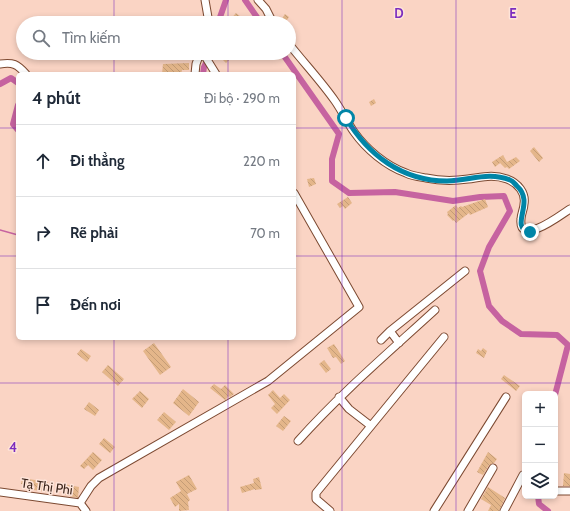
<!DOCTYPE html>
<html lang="vi">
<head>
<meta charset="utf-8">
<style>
  :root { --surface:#fff; --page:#f6f6f7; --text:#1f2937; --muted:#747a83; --line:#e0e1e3 }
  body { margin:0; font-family:Cabin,sans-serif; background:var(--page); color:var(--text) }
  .controls { position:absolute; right:12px; bottom:12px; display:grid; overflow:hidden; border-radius:6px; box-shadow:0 2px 6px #0003 }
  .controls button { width:36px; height:36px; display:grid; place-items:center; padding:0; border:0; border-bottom:1px solid var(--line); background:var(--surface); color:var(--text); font:20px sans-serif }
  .stop { position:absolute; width:12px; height:12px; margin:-9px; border:3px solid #0085a7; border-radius:50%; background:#fff }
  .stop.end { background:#0085a7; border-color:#fff; box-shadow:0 1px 4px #0008 }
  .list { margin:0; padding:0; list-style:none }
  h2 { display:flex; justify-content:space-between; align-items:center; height:52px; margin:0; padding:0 16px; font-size:17px }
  h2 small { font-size:13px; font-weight:400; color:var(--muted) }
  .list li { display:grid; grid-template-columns:26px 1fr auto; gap:12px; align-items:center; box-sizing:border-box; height:72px; padding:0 16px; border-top:1px solid var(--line) }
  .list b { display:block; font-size:15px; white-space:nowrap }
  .list em { font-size:13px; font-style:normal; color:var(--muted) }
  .icon { flex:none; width:22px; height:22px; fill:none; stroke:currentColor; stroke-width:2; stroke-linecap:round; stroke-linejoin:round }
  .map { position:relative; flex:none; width:570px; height:511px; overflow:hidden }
  .search { position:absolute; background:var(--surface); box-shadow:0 2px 6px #0003; left:16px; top:16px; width:280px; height:44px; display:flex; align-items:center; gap:10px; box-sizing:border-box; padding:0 14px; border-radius:22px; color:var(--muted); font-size:15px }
  .panel { position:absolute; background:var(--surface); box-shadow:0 2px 6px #0003; left:16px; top:72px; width:280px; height:268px; border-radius:6px }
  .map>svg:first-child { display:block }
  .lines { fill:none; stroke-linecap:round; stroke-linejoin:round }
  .stream { stroke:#c663a0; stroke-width:1.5 }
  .canal { stroke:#c663a0; stroke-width:6 }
  .building { fill:url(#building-back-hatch) }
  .street-casing { stroke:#7c4931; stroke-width:9 }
  .street { stroke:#fff; stroke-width:7 }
  .route { stroke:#0085a7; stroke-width:5 }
  .grid { fill:none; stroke:#7b2cbf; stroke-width:1; stroke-opacity:0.55 }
  .labels { text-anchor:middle; stroke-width:3; stroke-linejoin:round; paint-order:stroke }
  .street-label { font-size:13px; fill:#3b241a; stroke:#fee4d9 }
  .grid-label { font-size:13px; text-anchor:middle; font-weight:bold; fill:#7b2cbf; stroke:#fee4d9; stroke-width:3; stroke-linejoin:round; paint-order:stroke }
</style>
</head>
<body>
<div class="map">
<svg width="570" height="511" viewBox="0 0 570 511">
  <defs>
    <pattern id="building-back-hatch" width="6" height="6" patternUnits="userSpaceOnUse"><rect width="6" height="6" fill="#e4b68a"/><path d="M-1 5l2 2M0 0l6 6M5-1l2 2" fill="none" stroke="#c49c76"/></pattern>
  </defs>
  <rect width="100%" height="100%" fill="#fad4c4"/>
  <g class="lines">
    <!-- stream -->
    <path class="stream" d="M0,230L18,235"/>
    <!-- canal -->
    <path class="canal" d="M245,0L261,23
      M218,23L226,0
      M282,53L339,134L332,159V181L349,193L395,192L453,201L480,197L504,196L510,211L489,247L480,271L489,306L502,321L521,334L557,335L568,345L555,395
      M203,74L204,67L211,53
      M0,84L11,78L18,83
      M18,105L13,124L18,130
      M538,496L539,504L548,511"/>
  </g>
  <!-- building -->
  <path class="building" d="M236,13L241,17L235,23H232L229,21Z
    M285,14L289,17L285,23H279Z
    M230,53H236L226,63L221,58L226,54L227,55Z
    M189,63V70H182L181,74H162L163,64Z
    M374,99L376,103L371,106L369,102Z
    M534,147L543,158L539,162L530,151Z
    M503,155L507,162L516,157L520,161L509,169L507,167L505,168L500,163L495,167L492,162Z
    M314,178L316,184L309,187L307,179Z
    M348,197L352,203L345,209L343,206L340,208L337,204Z
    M485,199L488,207L470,215L469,213L456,223L454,220L453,221L447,215L448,214L447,212L456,205L458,208L461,206L462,207Z
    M154,343L171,367L160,375L143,351Z
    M334,344L345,361L341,364L336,357L333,358L327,348Z
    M483,348L487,351L484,358L476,353L478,349L481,351Z
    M81,349L91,356L87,362L77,354Z
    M324,360L331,369L326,373L319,364Z
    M108,365L124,379L118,386L102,372Z
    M504,375L520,386L516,391L501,379Z
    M214,384L221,389L225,385L234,394L230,397L229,396L225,400L210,388Z
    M183,389L199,402L189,416L173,403Z
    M273,390L280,398L284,394L290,400L277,414L271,408L275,404L268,395Z
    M140,391L149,399L142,408L132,399Z
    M89,402L99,410L95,416L84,409Z
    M164,412L176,422L169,430L157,420Z
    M284,416L291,421L283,431L276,426Z
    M104,438L115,447L110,453L99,444Z
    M93,452L102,460L93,470L88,465L84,469L80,466Z
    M488,452L497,459L494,463L489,465L483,475L477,472Z
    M564,473L570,474V486H563Z
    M189,475L197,489L187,494L190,500L188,502L189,510L179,511V504L175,507L170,498L181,491L176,482Z
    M259,477L262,489L255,490V489L242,493L240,487L254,483L253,479Z
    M22,478L48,482L47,492L34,490L35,487L33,485L21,484Z
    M64,484L79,487L78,498L65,495L66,490L63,489Z
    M488,487L505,498L499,511H488L491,505L481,499Z"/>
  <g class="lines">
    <!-- street casing -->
    <g class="street-casing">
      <path id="street" d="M205,0L209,23
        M258,0L266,9L273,23
        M289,44C304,63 321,81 335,101C342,111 347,122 354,132C366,149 386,166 406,173C412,176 420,177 426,178C440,181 454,181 468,179C483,177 493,174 507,179C518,183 526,193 524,204C524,209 521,214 521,219C518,248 562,214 570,209
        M203,53L216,74
        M0,64C13,62 17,64 26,74
        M195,74L196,64L200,53
        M390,331L465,271
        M381,340L390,331L399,343
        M339,397L349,409L371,426
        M298,441C340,394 388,353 435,310
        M555,491H570
        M0,492L80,503L86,511
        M80,503L91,486L99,478L268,381L359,307L294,193
        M330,511L316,499V493L444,337
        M434,511L506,397
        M468,511L493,468
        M504,511L523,475"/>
    </g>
    <!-- street -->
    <use href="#street" class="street"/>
  </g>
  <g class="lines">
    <!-- route -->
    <path class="route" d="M346,118C368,155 402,181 447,181C469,181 488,171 510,180C513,181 514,183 517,186C536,203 508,227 530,232"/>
  </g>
  <!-- grid -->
  <path class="grid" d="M114,0V23M228,0V23M342,0V511M456,0V511M114,53V74M228,53V74M0,128H18M294,128H570M0,256H18M294,256H570M114,338V511M228,338V511M0,383H570"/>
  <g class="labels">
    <!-- street labels -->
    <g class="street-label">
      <text transform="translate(47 486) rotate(8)" y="5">Tạ Thị Phi</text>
    </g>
  </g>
  <g class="grid-label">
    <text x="399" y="18">D</text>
    <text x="513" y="18">E</text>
    <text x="13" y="452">4</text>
  </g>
</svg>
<div class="controls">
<button>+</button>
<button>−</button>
<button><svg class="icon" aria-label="layers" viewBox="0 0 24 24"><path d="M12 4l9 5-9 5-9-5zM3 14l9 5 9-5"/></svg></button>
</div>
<div class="stop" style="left:346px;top:118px"></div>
<div class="stop end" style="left:530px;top:232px"></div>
<div class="search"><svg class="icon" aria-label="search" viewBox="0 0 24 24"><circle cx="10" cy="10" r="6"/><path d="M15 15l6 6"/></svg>Tìm kiếm</div>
<section class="panel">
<h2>4 phút<small>Đi bộ · 290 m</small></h2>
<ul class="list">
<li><svg class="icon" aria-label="ahead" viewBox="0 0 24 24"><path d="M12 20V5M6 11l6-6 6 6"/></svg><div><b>Đi thẳng</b></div><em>220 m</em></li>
<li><svg class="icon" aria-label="right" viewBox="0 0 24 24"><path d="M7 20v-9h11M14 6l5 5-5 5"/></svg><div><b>Rẽ phải</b></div><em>70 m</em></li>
<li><svg class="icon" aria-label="arrive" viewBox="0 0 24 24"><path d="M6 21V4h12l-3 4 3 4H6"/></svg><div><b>Đến nơi</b></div></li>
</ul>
</section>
</div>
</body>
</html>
